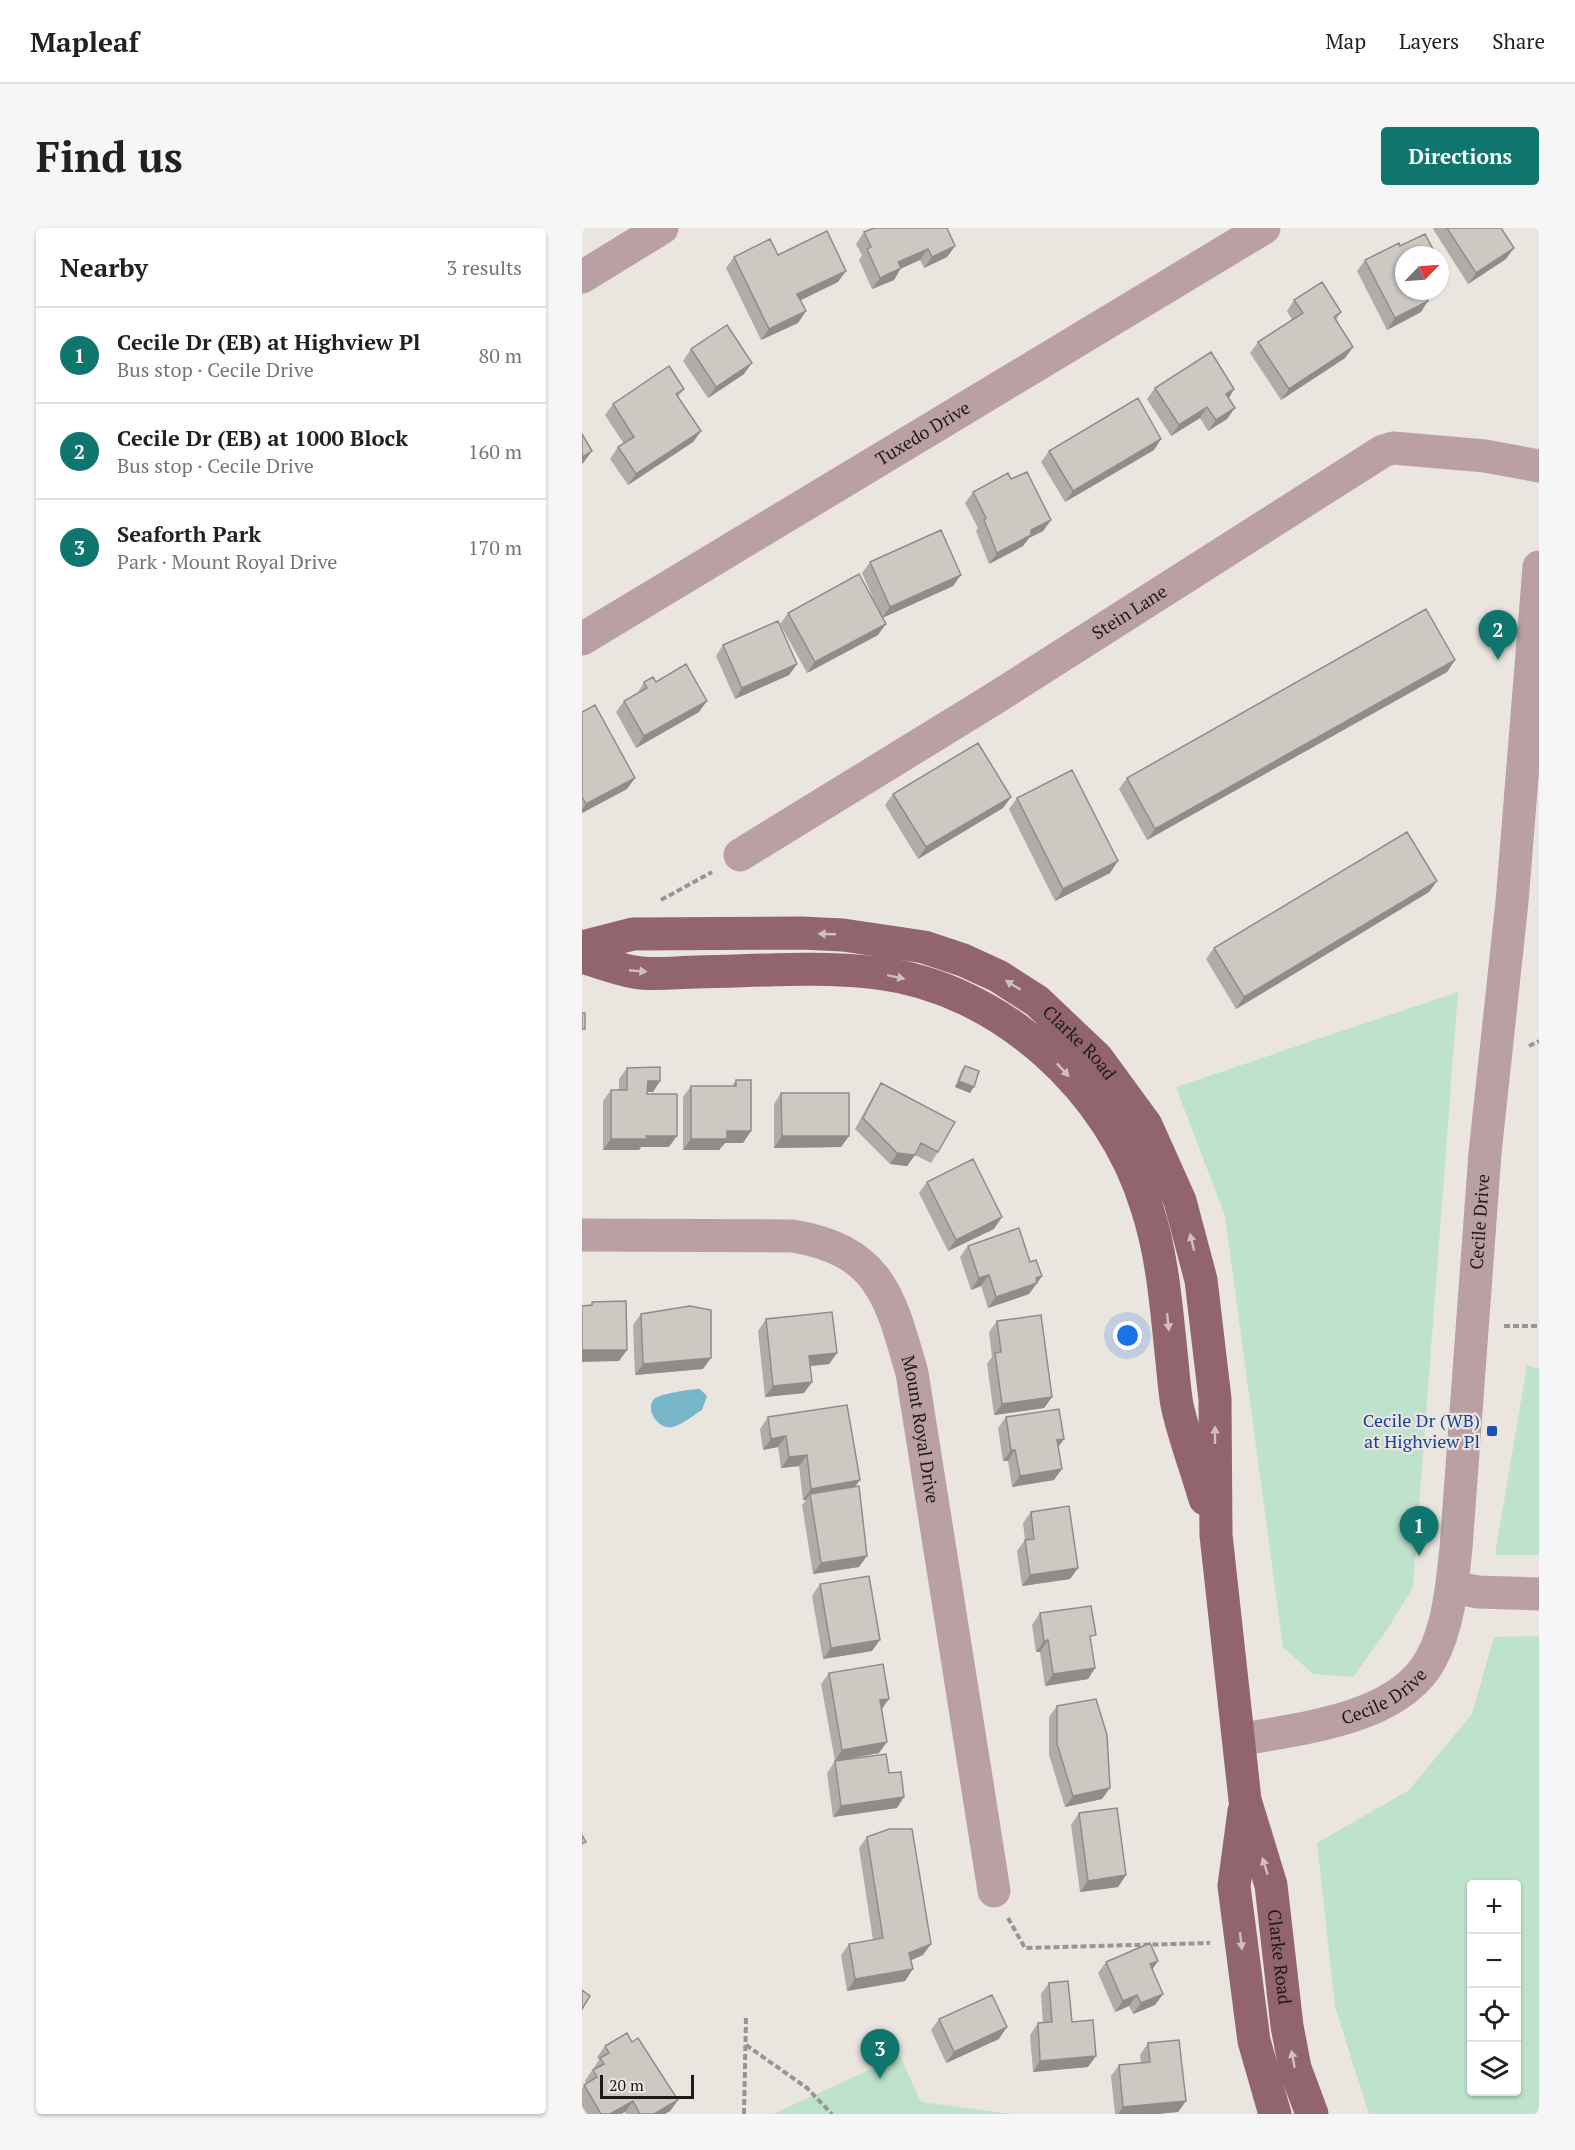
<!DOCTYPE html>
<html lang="en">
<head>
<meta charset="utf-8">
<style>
  :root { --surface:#fff; --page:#f6f6f6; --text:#202124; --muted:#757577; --line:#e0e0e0; --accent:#0f766e }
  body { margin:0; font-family:"PT Serif",serif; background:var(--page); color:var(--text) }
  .controls { position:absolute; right:18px; bottom:18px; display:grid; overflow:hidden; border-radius:6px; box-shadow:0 2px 4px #0004 }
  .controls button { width:54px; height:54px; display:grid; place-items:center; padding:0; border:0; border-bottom:2px solid var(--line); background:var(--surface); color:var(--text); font:30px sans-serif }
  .compass { position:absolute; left:813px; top:18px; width:54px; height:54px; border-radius:50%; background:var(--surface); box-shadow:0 2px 4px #0004; rotate:65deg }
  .scale { position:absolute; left:18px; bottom:15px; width:94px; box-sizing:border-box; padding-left:6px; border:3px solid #1d1b19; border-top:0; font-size:16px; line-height:21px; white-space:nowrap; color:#1d1b19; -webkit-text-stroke:4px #ebe5e0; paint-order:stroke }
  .you { position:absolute; left:546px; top:1108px; width:21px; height:21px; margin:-15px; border:4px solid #fff; border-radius:50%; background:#1a73e8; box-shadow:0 0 0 9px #1a73e833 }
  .badge { display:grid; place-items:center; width:39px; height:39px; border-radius:50%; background:var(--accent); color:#fff; font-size:20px; font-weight:700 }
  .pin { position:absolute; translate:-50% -50px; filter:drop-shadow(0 2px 3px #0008) }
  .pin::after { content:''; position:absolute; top:32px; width:21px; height:18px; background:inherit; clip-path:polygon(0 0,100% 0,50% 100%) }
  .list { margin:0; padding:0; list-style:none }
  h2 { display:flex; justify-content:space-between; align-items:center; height:78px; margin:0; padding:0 24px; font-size:26px }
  h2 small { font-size:20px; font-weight:400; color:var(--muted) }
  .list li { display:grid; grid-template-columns:39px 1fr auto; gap:18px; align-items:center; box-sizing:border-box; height:96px; padding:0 24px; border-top:2px solid var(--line) }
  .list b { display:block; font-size:22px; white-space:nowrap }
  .list p { margin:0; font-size:20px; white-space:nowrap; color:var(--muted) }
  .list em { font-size:20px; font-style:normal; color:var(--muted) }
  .icon { flex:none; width:33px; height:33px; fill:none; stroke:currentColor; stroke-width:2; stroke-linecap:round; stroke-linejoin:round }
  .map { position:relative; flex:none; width:957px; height:1886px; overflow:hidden; border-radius:6px }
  header { display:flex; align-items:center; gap:36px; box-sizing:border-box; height:84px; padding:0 30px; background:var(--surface); border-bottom:2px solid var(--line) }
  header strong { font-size:28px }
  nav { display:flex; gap:33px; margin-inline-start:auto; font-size:21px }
  .intro { display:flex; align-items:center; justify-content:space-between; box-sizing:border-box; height:144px; padding:0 36px }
  h1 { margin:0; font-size:42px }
  .button { padding:15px 27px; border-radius:6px; background:var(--accent); color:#fff; font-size:21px; font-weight:700 }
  main { display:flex; gap:36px; padding:0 36px }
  aside { flex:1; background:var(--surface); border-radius:6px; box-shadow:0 2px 4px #0004 }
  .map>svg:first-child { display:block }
  .green { fill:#bee2cb; fill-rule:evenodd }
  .water { fill:#77b7c9 }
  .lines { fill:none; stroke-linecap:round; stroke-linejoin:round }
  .path { stroke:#999490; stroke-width:4; stroke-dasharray:6 3; stroke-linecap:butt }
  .minor { stroke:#baa0a5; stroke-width:33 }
  .major { stroke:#92656e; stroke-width:33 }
  .wall { fill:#b1aca8 }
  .shaded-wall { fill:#908c88 }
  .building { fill:#cec8c3; stroke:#908c88; stroke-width:1.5 }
  .oneway { fill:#d0bfbe }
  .transit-dot { fill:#1a4fb4; stroke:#ebe5e0; stroke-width:2 }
  .labels { text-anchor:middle; stroke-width:4.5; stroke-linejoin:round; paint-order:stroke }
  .street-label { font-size:18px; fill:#1d1b19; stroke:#ebe5e0 }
  .transit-label { font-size:18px; fill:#164399; stroke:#ebe5e0; text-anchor:end }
</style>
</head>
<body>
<header>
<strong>Mapleaf</strong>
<nav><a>Map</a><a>Layers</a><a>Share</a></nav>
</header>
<div class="intro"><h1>Find us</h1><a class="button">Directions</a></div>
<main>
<aside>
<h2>Nearby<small>3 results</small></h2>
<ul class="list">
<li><span class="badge">1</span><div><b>Cecile Dr (EB) at Highview Pl</b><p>Bus stop · Cecile Drive</p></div><em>80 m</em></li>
<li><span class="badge">2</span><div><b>Cecile Dr (EB) at 1000 Block</b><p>Bus stop · Cecile Drive</p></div><em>160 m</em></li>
<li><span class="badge">3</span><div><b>Seaforth Park</b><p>Park · Mount Royal Drive</p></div><em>170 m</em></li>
</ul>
</aside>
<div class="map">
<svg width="957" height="1886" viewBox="0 0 957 1886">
  <rect width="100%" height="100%" fill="#ebe5e0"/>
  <!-- green -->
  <path class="green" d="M876,764L831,1359L807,1399L771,1449L731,1446L701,1419L643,988L594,859Z
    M945,1137L957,1141V1327H913Z
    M957,1408V1886H787L753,1779L735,1615L827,1562L890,1486L912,1409ZM934,1656V1864H890V1656Z
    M318,1828L339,1874L431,1886H191Z"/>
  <!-- water -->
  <path class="water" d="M118,1161L125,1168L120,1182C112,1187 101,1196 91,1199C78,1203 62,1182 72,1171C77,1166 109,1161 118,1161Z"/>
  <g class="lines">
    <!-- path -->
    <path class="path" d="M79,672L130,644
      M947,818L957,813
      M922,1098H957
      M426,1690L443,1720L628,1715
      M164,1817L225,1860L250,1886
      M162,1886L164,1788"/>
    <!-- minor -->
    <g class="minor">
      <path d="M0,49L80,0"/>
      <path id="s1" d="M0,411L682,0"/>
      <path id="s2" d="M158,627L410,472L801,223L811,220L903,228L957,238"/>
      <path id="s3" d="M0,1007L211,1008C299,1023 308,1069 330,1145L412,1663"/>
      <path d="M870,1359L896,1364L957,1366"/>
      <path id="s4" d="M657,1512C718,1500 817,1492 849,1431C867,1398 870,1356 874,1320L903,925L930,674L957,339"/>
    </g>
    <!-- major -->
    <g class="major">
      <path id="s5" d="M0,719L51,706L219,705L261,707L342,719L381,732L416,748L455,773L515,830L564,897L598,973L619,1052L633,1171L634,1307L663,1572L689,1657L705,1798L713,1840L730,1886"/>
      <path d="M0,729C17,734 34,741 52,744C71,748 95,744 115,744C175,743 236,738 296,745C419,760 530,863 565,980C580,1026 584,1075 589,1124C591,1141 592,1160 595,1177C602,1209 614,1240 623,1271"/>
      <path d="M662,1583L652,1658L672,1813L693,1886"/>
    </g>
  </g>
  <!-- wall -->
  <path class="wall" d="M852,0H919L924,31L886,56L851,1Z
    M282,4L373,18L365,29L342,40L338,32L319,40L312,52L290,61L277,32L280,27L274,16Z
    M196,27L256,54L218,72L224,83L216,95L179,112L144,40L152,29Z
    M822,27L839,84L805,102L775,43L783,32Z
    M712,72L759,84L754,92L771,119L763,130L699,172L668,125L676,114L710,92L705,83Z
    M109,121L162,146L126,170L101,133Z
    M573,160L652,161L647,170L645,191L626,203L618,190L589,208L565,171Z
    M102,161L96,169L119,203L111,214L46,257L28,231L36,219L42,216L23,187L31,176Z
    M572,222L483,274L459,234L467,223Z
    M391,264L469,292L461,303L447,310L441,318L407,336L394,303L396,300L383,275Z
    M288,334L371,358L300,390L296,407L225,445L198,396L206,385L298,386L280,345Z
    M141,417L215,436L207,447L153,471L134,428Z
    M873,432L865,444L565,612L537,561L545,550Z
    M62,454H74L117,484L54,520L34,484L42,473L55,466Z
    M0,484L45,561L0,585Z
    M311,566L429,569L421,580L336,631L303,577Z
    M435,570L528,645L473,673L427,581Z
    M855,653L847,664L654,781L624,731L632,720Z
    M383,838L388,865L373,859L379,843Z
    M45,840L78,853L71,864H65V866L87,919H59L57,922H21V873L29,862H37V851Z
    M154,852L169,903L161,915H143L137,922H101V869L109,858H150Z
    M299,855L356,924L349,935L333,927L325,938L308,936L273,901L292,866Z
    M199,865L267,908L259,919L192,920V876Z
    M345,954L412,1001L366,1023L337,965Z
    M386,1018L448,1034L460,1048L447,1066L406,1080L399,1058L389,1062L378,1029Z
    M59,1086L121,1141L53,1147L51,1097Z
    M184,1091L255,1125L247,1136L228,1138L230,1154L222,1165L183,1169L176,1103Z
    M415,1093L470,1169L462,1180L412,1187L405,1136L410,1129L407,1104Z
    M186,1189L273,1259L277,1339L231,1346L220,1277L224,1272H221L217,1238L199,1240L196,1219L181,1222L178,1201Z
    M424,1189L482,1211L476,1219L472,1252L430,1259L426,1233H421L416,1200Z
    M449,1284L496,1340L488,1351L440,1358L435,1323L443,1312L441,1295Z
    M238,1356L290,1423L241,1431L230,1368Z
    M458,1385L509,1413L513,1440L506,1451L463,1458L458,1424H454L450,1397Z
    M247,1445L300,1482L297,1525L253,1533L239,1456Z
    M475,1478L520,1571L483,1579L467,1527V1489Z
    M253,1533L307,1545L315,1580L251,1589L245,1545Z
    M497,1585L544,1647L536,1659L498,1664L489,1597Z
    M285,1609L341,1727L329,1732L323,1753L265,1763L259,1727L267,1716L291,1712L277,1620Z
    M524,1734L570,1741L581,1766L573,1777L551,1786L547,1778L533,1784L516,1745Z
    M467,1755L490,1794L506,1839L451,1844L448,1807L456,1795H461L459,1766Z
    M357,1791L417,1811L364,1835L349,1802Z
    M50,1814L96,1872L88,1883L83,1886H44L43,1884L39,1886H5L0,1878V1860L4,1856L3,1853L17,1832L15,1829L23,1818Z
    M566,1815L604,1873L596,1884L574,1886H533L529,1848L537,1837L559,1835L558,1827Z"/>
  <!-- shaded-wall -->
  <path class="shaded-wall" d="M373,18L365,29L342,40L350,29Z
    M932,20L924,31L886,56L894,45Z
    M346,21L338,32L318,41L319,40L312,52L290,61L298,50L316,34Z
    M264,43L256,54L207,78L215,66Z
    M846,73L839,84L805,102L813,90Z
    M224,83L216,95L179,112L187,101Z
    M771,119L763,130L699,172L707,161Z
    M170,135L162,146L126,170L134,159Z
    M652,161L645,173L644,166Z
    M625,179L618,190L589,208L597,197Z
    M653,180L645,191L626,203L634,192Z
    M119,203L111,214L46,257L54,246Z
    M579,211L572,222L483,274L491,263Z
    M10,223L2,234L0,236V229Z
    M469,292L461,303L447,310L441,318L407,336L415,325L449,302Z
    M379,347L371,358L300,390L308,379Z
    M304,396L296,407L225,445L233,434Z
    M873,432L865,444L565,612L573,601Z
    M215,436L207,447L153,471L160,460Z
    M125,473L117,484L54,520L62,508Z
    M53,550L45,561L0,585V582L4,576Z
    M429,569L421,580L336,631L344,619Z
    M536,633L528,645L473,673L481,661Z
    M855,653L847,664L654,781L662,769Z
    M66,853H78L71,864H58Z
    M377,853L392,859L388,865L373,859Z
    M145,903H169L161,915H143L137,922H101L109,911Z
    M64,908H95L87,919H59L57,922H21L29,911Z
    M200,908H267L259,919L192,920Z
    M315,925L333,927L325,938L308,936Z
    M420,989L412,1001L366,1023L374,1012Z
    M407,1047L399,1058L389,1062L397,1050Z
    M460,1048L447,1066L406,1080L414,1069Z
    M0,1122H45L37,1133L0,1134Z
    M255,1125L247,1136L219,1139L227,1128Z
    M129,1130L121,1141L53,1147L61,1136Z
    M230,1154L222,1165L183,1169L191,1158Z
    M470,1169L462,1180L412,1187L420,1176Z
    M204,1208L196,1219L181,1222L189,1211Z
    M482,1211L474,1222L475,1212Z
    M429,1222H433L426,1233H421Z
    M225,1227L217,1238L199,1240L207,1229Z
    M480,1241L472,1252L430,1259L438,1248Z
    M278,1252L270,1263L228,1266L224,1272H221L229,1261Z
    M285,1328L277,1339L231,1346L239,1335Z
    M496,1340L488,1351L440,1358L448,1347Z
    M298,1412L290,1423L241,1431L249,1420Z
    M466,1412L458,1424H454L462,1413Z
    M513,1440L506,1451L463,1458L471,1446Z
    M307,1471L299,1482L298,1472Z
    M305,1514L297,1525L253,1533L260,1522Z
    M528,1560L520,1571L483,1579L491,1568Z
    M322,1569L315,1580L251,1589L259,1578Z
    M544,1647L536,1659L498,1664L506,1653Z
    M349,1716L341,1727L320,1736L327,1725Z
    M576,1733L568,1745V1736Z
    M331,1741L323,1753L265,1763L273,1751Z
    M581,1766L573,1777L551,1786L559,1775Z
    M555,1767L547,1778L533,1784L541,1773Z
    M425,1799L417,1811L364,1835L372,1824Z
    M514,1828L506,1839L451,1844L458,1833Z
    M96,1872L88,1883L83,1886H72Z
    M51,1873L43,1884L39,1886H28Z
    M604,1873L596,1884L574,1886H536L541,1879Z"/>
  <!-- building -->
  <path class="building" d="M292,0H365L373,18L350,29L346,21L316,34L319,40L298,50L285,21L289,19L282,4Z
    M865,0H919L932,20L894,45Z
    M245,3L264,43L215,66L224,83L187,101L152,29L188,11L196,27Z
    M843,6L854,27H822V63H841L846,73L813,90L783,32L817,15L818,18Z
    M858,35L862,43L858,45Z
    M740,54L759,84L752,89L771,119L707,161L676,114L721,85L712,72Z
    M145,97L170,135L134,159L109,121Z
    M629,124L652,161L644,166L653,180L634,192L625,179L597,197L573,160Z
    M87,138L102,161L94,166L119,203L54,246L36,219L52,209L31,176Z
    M556,170L579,211L491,263L467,223Z
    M0,206L10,223L0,229Z
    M445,244L469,292L449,302V307L415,325L402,292L404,290L391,264L426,245L429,251Z
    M359,302L379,347L308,379L288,334Z
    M277,346L304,396L233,434L206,385Z
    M844,381L873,432L573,601L545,550Z
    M196,393L215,436L160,460L141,417Z
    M104,436L125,473L62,508L42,473L65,460L62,454L71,449L74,454Z
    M13,477L53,550L4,576L0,569V484Z
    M396,515L429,569L344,619L311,566Z
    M490,542L536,633L481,661L435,570Z
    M825,604L855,653L662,769L632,720Z
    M0,785H3V801H0Z
    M383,838L397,843L392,859L377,853Z
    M78,839V853H66L65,866H95V908H64L65,911H29V862H45V840Z
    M154,852H169V903H145V911H109V858H154Z
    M299,855L373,894L356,924L339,915L333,927L315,925L281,890Z
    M199,865H267V908H200Z
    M391,931L420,989L374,1012L345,954Z
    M437,1000L448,1034L454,1032L460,1048L454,1050L455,1055L414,1069L407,1047L397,1050L386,1018Z
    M44,1073L45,1122H0V1078L10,1077V1074Z
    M108,1078L129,1082V1130L61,1136L59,1086Z
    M250,1084L255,1125L227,1128L230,1154L191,1158L184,1091Z
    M459,1087L470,1169L420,1176L413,1125L419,1124L415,1093Z
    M265,1177L278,1252L229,1261L225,1227L207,1229L204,1208L189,1211L186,1189Z
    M477,1181L482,1211L475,1212L480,1241L438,1248L433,1222H429L424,1189Z
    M277,1258L285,1328L239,1335L228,1266Z
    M487,1278L496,1340L448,1347L443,1312L452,1311L449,1284Z
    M287,1348L298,1412L249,1420L238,1356Z
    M509,1378L514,1407L508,1408L513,1440L471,1446L466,1412L462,1413L458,1385Z
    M301,1436L307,1471L298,1472L305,1514L260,1522L247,1445Z
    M514,1471L525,1507L528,1560L491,1568L475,1516V1478Z
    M304,1526L307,1545L319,1544L322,1569L259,1578L253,1533Z
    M535,1580L544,1647L506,1653L497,1585Z
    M307,1601H330L349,1716L327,1725L331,1741L273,1751L267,1716L301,1710L285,1609Z
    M0,1607L4,1614L0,1616Z
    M568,1715L576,1733L568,1736L581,1766L559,1775L555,1767L541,1773L524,1734Z
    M486,1753L490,1794L511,1792L514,1828L458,1833L456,1795L470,1794L467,1755Z
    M0,1762L8,1768L0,1781Z
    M410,1767L425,1799L372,1824L357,1791Z
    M45,1805L50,1814L56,1810L96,1872L72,1886H58L51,1873L28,1886H19L2,1857L15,1849L11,1842L22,1836L18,1830L27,1825L23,1818Z
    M597,1812L604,1873L541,1879L537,1837L568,1834L566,1815Z"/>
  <!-- one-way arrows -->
  <defs><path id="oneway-solid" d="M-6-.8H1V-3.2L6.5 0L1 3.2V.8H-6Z" transform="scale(1.5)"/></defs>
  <g class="oneway">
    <use href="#oneway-solid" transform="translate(245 706) rotate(-178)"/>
    <use href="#oneway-solid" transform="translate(56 743) rotate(5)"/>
    <use href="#oneway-solid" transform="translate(314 749) rotate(12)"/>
    <use href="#oneway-solid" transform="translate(431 757) rotate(-148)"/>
    <use href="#oneway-solid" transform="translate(481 842) rotate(47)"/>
    <use href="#oneway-solid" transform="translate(610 1014) rotate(-104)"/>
    <use href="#oneway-solid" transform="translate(586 1094) rotate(84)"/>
    <use href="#oneway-solid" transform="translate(633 1207) rotate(-90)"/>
    <use href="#oneway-solid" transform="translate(683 1638) rotate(-107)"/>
    <use href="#oneway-solid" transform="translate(659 1713) rotate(83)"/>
    <use href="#oneway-solid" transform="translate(711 1831) rotate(-101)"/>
  </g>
  <!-- markers -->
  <rect class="transit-dot" x="904" y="1197" width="12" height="12" rx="3"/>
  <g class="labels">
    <!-- street labels -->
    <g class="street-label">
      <text dy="6" stroke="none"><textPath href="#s1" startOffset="398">Tuxedo Drive</textPath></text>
      <text dy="6" stroke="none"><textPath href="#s2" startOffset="459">Stein Lane</textPath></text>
      <text dy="6" stroke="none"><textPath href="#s5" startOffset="530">Clarke Road</textPath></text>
      <text dy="6" stroke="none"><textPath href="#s4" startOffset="657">Cecile Drive</textPath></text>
      <text dy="6" stroke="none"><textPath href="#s3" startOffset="465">Mount Royal Drive</textPath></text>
      <text dy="6" stroke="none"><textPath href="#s4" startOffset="153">Cecile Drive</textPath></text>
      <text dy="6" stroke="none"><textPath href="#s5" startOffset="1485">Clarke Road</textPath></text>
    </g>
    <!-- transit labels -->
    <g class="transit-label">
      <text x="898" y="1199">Cecile Dr (WB)<tspan x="898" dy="21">at Highview Pl</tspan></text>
    </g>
  </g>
</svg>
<div class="controls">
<button>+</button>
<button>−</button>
<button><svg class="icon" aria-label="locate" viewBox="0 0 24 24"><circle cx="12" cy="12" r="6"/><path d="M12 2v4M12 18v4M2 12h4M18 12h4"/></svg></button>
<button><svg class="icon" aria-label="layers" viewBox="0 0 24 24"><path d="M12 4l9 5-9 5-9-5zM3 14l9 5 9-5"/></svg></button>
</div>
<svg class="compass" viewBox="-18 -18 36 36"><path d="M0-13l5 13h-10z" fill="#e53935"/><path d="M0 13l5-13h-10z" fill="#757577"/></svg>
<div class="scale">20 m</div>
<div class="you"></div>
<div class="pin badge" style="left:837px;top:1328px">1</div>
<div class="pin badge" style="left:916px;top:432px">2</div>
<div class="pin badge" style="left:298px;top:1851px">3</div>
</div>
</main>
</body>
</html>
